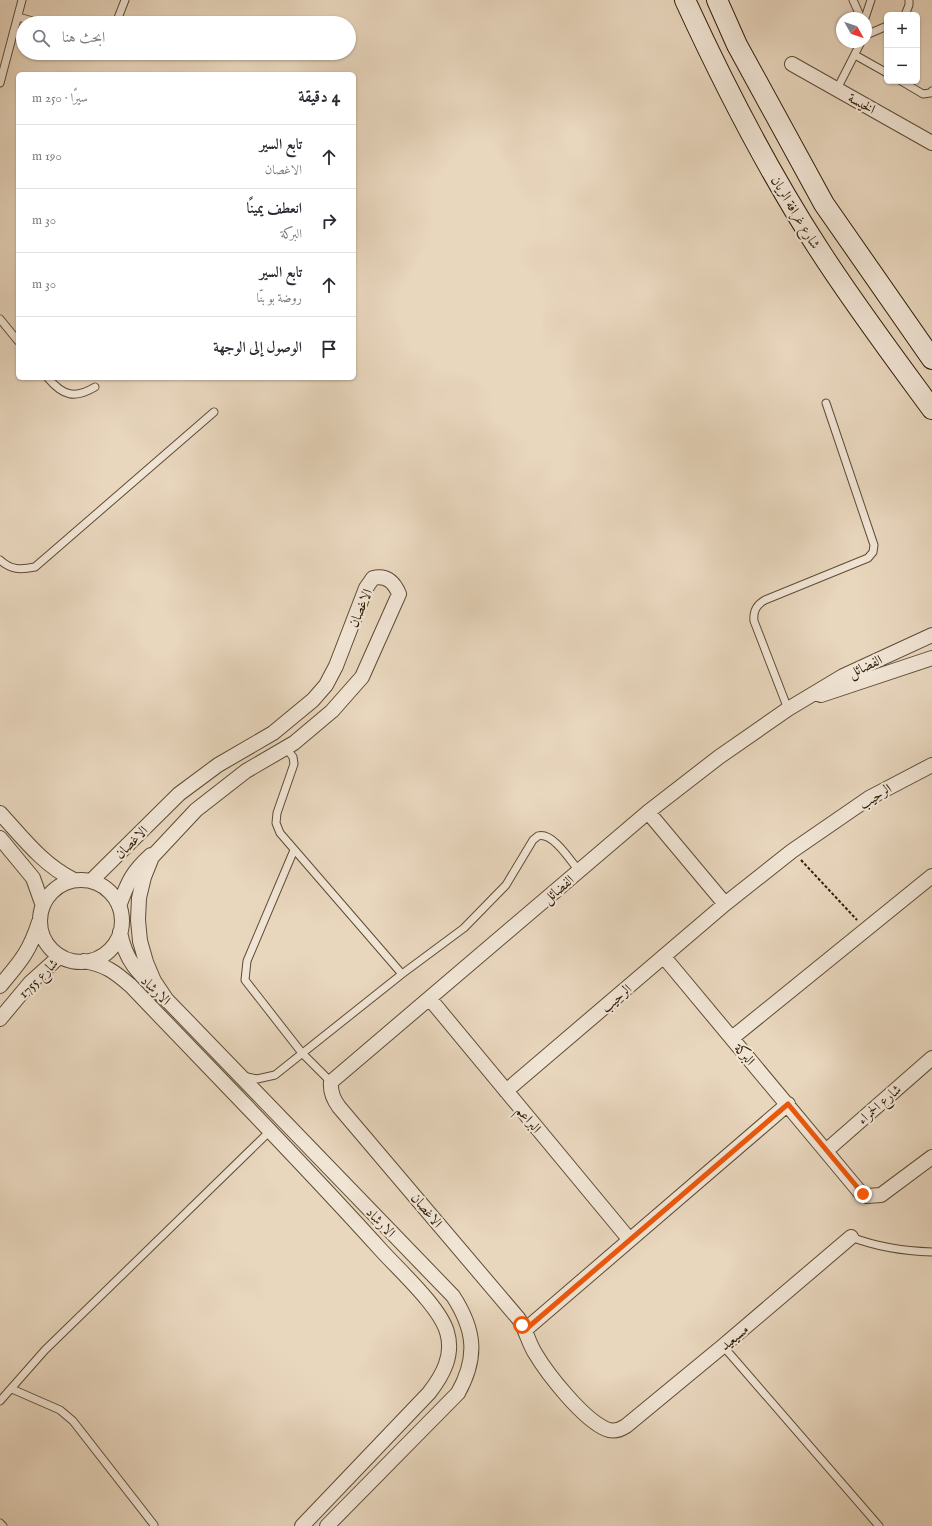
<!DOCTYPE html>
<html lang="ar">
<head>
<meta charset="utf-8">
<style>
  :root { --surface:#fff; --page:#f7f7f7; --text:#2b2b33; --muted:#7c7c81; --line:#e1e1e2 }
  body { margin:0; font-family:"IM FELL English",Amiri,serif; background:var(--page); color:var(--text); direction:rtl }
  .controls { position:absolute; right:12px; top:12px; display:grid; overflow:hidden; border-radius:6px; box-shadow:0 1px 3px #0004 }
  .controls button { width:36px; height:36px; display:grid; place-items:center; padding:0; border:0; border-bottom:1px solid var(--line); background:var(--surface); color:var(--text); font:20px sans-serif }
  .compass { position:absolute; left:836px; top:12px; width:36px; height:36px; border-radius:50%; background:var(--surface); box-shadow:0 1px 3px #0004; rotate:130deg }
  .stop { position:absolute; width:12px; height:12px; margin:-9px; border:3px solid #ea580c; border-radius:50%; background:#fff }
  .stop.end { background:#ea580c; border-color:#fff; box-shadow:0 1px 4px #0008 }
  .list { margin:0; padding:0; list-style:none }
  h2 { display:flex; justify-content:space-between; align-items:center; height:52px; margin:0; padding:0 16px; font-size:17px }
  h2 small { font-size:13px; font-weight:400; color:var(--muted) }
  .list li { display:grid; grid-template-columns:26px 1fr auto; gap:12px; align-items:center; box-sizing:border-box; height:64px; padding:0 16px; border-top:1px solid var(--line) }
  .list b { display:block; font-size:15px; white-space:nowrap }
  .list p { margin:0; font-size:13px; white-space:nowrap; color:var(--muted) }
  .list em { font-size:13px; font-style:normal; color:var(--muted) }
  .icon { flex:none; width:22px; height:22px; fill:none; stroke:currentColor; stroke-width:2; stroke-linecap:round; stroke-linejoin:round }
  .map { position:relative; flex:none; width:932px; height:1526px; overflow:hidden; direction:ltr }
  .search { position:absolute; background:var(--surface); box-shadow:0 1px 3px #0004; left:16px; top:16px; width:340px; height:44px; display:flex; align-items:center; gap:10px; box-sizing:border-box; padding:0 14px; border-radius:22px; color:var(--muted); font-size:15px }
  .panel { position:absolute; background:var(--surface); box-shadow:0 1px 3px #0004; left:16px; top:72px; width:340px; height:308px; border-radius:6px; direction:rtl }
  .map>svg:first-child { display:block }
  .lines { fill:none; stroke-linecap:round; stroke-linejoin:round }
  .lane-casing { stroke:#5e4c35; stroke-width:9 }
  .street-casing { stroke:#5e4c35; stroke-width:16 }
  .secondary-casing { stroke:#301e08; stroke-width:22 }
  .path { stroke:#301e08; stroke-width:2; stroke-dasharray:3 2; stroke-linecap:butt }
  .lane { stroke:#f0e4d4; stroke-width:7 }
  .street { stroke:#f0e4d4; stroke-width:14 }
  .secondary { stroke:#f0e4d4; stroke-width:20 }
  .route { stroke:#ea580c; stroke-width:5 }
  .labels { text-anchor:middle; stroke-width:4; stroke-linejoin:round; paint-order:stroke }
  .street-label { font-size:14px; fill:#301e08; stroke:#f0e4d4 }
</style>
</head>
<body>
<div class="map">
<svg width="932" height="1526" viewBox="0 0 932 1526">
  <rect width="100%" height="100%" fill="#e8d6bd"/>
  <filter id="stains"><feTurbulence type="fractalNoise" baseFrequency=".005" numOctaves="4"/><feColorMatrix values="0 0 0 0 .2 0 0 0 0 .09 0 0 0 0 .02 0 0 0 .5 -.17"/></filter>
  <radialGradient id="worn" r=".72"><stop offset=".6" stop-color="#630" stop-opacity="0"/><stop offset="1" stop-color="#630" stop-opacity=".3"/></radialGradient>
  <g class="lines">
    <!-- lane casing -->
    <g class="lane-casing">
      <path id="lane" d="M853,0L861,18
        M905,15L909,5V0
        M18,17L40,23
        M865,18L871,0
        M116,23L125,0
        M866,35L887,26
        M855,55L887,73
        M901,81L923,94L930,93L932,91
        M0,83L22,0
        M837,89L861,42
        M0,319L18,341
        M48,378C63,396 75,399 95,387
        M0,560C11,570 20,570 35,567L214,412
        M788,709L754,621C753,611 756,605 765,600L868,558L873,552L874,545L826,403
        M286,748L293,757L294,764L277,813L276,823L280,833L402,974
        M294,850L247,961L245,980L302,1053L331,1082
        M243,1076L257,1079L275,1075L402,974L464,928L506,885L533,840L538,836C553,832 570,860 579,871
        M851,1237C877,1247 903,1251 932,1252
        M723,1346L879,1526
        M12,1389L60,1410L73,1421L154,1525
        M0,1401L45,1350L270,1131
        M0,1523L3,1526"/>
    </g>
    <!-- street casing -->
    <g class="street-casing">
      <path id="street" d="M792,64L932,143
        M821,695L932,658
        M648,812L725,904
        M0,813C23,838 43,865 74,880
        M0,838L33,878L43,906
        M40 921a41 41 0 1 1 82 0a41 41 0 1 1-82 0Z
        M91,881L179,794L218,765L273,733L313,700L326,685L336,666L366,588L373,578C387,575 394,582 399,594L362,677L332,711L294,743L246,771L196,810L152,857L144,877L139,898L138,920L140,941L146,962L154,981L166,999
        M119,906C128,882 132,872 151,855
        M120,932C126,965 143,977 166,999L453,1296C475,1330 478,1357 458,1393L327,1526
        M664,957L859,1191L867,1196L881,1195L932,1157
        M84,961C106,965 115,972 131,986C215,1074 300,1160 381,1250C399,1270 440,1307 447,1332C454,1355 443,1375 429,1393L302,1526
        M0,986C20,962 29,953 39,922
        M430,999L629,1239
        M0,1019L30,983L60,956
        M732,1038L932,876
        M506,1091L725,904L792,851L869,798L932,765
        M827,1150L932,1058
        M851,1237L723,1346L626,1426C620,1430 613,1432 606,1429C583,1419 548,1375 535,1353C528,1342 526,1329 518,1318L339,1107C333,1099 330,1092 331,1082L648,812L719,757L788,709L843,676L932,635
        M525,1330L788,1104"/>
    </g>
    <!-- secondary casing -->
    <g class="secondary-casing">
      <path id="secondary" d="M685,0C724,85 767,169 818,248C854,304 893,356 932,409
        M717,0L737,45L824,204L932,359"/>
    </g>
    <!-- path -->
    <path class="path" d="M801,860L857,920"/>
    <!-- lane -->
    <use href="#lane" class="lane"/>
    <!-- street -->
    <use href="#street" class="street"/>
    <!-- secondary -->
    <use href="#secondary" class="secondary"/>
  </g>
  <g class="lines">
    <!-- route -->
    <path class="route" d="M522,1325L525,1330L788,1104L863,1194"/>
  </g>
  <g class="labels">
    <!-- street labels -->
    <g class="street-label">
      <text transform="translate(862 103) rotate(29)" y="5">الخيسة</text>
      <text transform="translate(796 212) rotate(59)" y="5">شارع غرافة الريان</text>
      <text transform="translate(360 608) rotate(-67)" y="5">الاغصان</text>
      <text transform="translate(865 666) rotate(-25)" y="5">الفضائل</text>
      <text transform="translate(875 796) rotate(-31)" y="5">الرحيب</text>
      <text transform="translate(131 842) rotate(-45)" y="5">الاغصان</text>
      <text transform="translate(558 889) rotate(-40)" y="5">الفضائل</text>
      <text transform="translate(38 978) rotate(-45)" y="5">شارع 1755</text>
      <text transform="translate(156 990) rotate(44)" y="5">الارشاد</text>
      <text transform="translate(616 998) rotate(-40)" y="5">الرحيب</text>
      <text transform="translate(745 1054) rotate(50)" y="5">البركة</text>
      <text transform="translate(879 1104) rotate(-41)" y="5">شارع الحمراء</text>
      <text transform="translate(529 1119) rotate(50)" y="5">البراعم</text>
      <text transform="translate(427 1210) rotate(50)" y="5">الاغصان</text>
      <text transform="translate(381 1222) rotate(46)" y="5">الارشاد</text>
      <text transform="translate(734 1337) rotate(-40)" y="5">مسيعيد</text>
    </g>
  </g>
  <rect width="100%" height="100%" filter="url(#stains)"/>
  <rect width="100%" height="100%" fill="url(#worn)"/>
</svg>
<div class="controls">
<button>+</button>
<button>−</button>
</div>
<svg class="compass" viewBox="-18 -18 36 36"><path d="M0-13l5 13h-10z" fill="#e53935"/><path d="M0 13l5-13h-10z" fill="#7c7c81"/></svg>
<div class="stop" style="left:522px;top:1325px"></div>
<div class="stop end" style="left:863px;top:1194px"></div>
<div class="search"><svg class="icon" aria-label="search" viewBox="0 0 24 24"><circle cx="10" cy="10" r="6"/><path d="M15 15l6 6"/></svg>ابحث هنا</div>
<section class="panel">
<h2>4 دقيقة<small>سيرًا · 250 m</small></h2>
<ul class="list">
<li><svg class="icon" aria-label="ahead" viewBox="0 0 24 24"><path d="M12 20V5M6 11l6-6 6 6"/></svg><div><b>تابع السير</b><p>الاغصان</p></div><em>190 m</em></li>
<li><svg class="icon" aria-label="right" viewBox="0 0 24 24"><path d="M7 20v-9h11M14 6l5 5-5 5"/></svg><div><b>انعطف يمينًا</b><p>البركة</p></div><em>30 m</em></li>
<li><svg class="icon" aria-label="ahead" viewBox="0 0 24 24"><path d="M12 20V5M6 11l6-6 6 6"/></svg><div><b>تابع السير</b><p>روضة بو بنّا</p></div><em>30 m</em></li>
<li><svg class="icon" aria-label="arrive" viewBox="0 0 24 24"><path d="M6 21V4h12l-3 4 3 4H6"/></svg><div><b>الوصول إلى الوجهة</b></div></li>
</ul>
</section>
</div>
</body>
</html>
